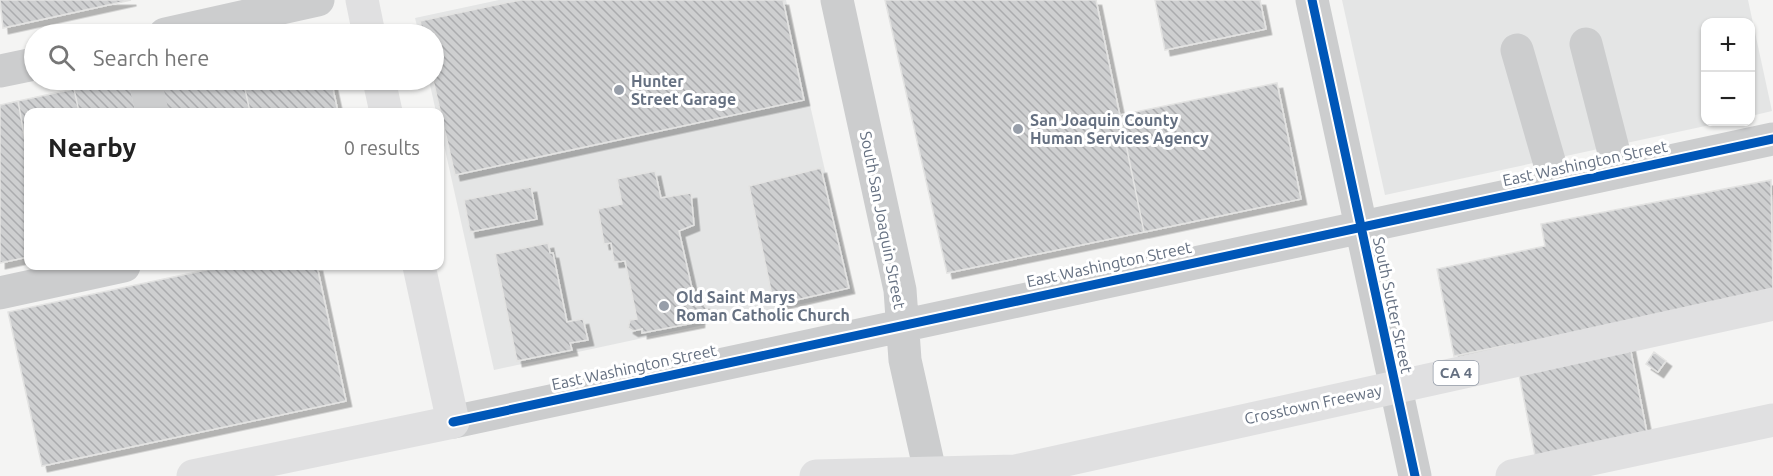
<!DOCTYPE html>
<html lang="en">
<head>
<meta charset="utf-8">
<style>
  :root { --surface:#fff; --page:#f6f6f6; --text:#222; --muted:#767676; --line:#e0e0e0 }
  body { margin:0; font-family:Ubuntu,sans-serif; background:var(--page); color:var(--text) }
  .controls { position:absolute; right:18px; top:18px; display:grid; overflow:hidden; border-radius:12px; box-shadow:0 2px 4px #0004 }
  .controls button { width:54px; height:54px; display:grid; place-items:center; padding:0; border:0; border-bottom:2px solid var(--line); background:var(--surface); color:var(--text); font:30px sans-serif }
  .list { margin:0; padding:0; list-style:none }
  h2 { display:flex; justify-content:space-between; align-items:center; height:78px; margin:0; padding:0 24px; font-size:26px }
  h2 small { font-size:20px; font-weight:400; color:var(--muted) }
  .icon { flex:none; width:33px; height:33px; fill:none; stroke:currentColor; stroke-width:2; stroke-linecap:round; stroke-linejoin:round }
  .map { position:relative; flex:none; width:1773px; height:476px; overflow:hidden }
  .search { position:absolute; background:var(--surface); box-shadow:0 2px 4px #0004; left:24px; top:24px; width:420px; height:66px; display:flex; align-items:center; gap:15px; box-sizing:border-box; padding:0 21px; border-radius:33px; color:var(--muted); font-size:22px }
  .panel { position:absolute; background:var(--surface); box-shadow:0 2px 4px #0004; left:24px; top:108px; width:420px; height:162px; border-radius:12px }
  .map>svg:first-child { display:block }
  .built { fill:#e4e5e5 }
  .building { fill:url(#building-back-hatch); stroke:#e3e3e2; stroke-width:1.5; filter:url(#shadow) }
  .lines { fill:none; stroke-linecap:round; stroke-linejoin:round }
  .minor { stroke:#cccdce; stroke-width:33 }
  .major { stroke:#e0e0e1; stroke-width:33 }
  .highway { stroke:#e0e0e1; stroke-width:33 }
  .cycleway-casing { stroke:#fff; stroke-width:13 }
  .cycleway { stroke:#0057b8; stroke-width:9 }
  .poi-dot { fill:#979ea9; stroke:#fff; stroke-width:2 }
  .labels { text-anchor:middle; stroke-width:6; stroke-linejoin:round; paint-order:stroke }
  .shield { fill:#fff; stroke:#939ba7; stroke-width:1.5 }
  .shield-label { font-size:15px; font-weight:bold; fill:#657081 }
  .poi-label { font-size:16px; font-weight:bold; fill:#657081; stroke:#fff; text-anchor:start }
  .street-label { font-size:16px; fill:#657081; stroke:#fff }
</style>
</head>
<body>
<div class="map">
<svg width="1773" height="476" viewBox="0 0 1773 476">
  <defs>
    <pattern id="building-back-hatch" width="6" height="6" patternUnits="userSpaceOnUse" patternTransform="scale(1.5)"><rect width="6" height="6" fill="#cecfd0"/><path d="M-1 5l2 2M0 0l6 6M5-1l2 2" fill="none" stroke="#abacae"/></pattern>
    <filter id="shadow"><feDropShadow dx="5.5" dy="5.5" stdDeviation="0" flood-color="#0004"/></filter>
  </defs>
  <rect width="100%" height="100%" fill="#f4f4f3"/>
  <!-- built -->
  <path class="built" d="M499,0H786L853,293L494,370L440,127V112H436L429,80H434V34H419L415,18Z
    M1342,0H1748L1772,111L1751,116L1750,22H1706V122H1724L1385,195Z"/>
  <!-- building -->
  <path class="building" d="M0,0H131L3,28Z
    M520,0H783L804,100L455,175L433,80L434,34H423L420,21Z
    M885,0H1096L1144,232L947,273Z
    M1155,0H1260L1266,29L1165,50Z
    M120,80H129L136,112H79L74,89Z
    M156,80H243L250,112H163Z
    M243,80H331L338,112H250Z
    M1277,83L1301,199L1144,232L1120,115Z
    M74,89L79,112H28V157L18,101Z
    M18,101L28,157V257L0,263V105Z
    M821,168L849,288L774,305L749,186Z
    M655,171L661,198L691,193L694,225L679,231L696,306L704,304L708,312L699,317V322L642,333V329L633,331L628,328L630,320L637,319L625,261L614,262L611,243L604,244L598,209L622,204L617,179Z
    M1771,180L1773,293L1629,342L1647,433L1539,476L1513,344L1454,356L1437,269L1545,246L1541,224Z
    M531,187L537,219L470,232L464,200Z
    M548,243L550,253H553L567,322L583,319L588,340L570,343L572,350L517,361L495,254Z
    M225,266H317L346,401L42,466L8,312Z
    M1654,352L1666,361L1658,372L1646,364Z"/>
  <g class="lines">
    <!-- minor -->
    <path class="minor" d="M837,0L900,290L905,360L931,476
      M1312,0L1415,476
      M165,34L318,0
      M1586,44L1619,172
      M1517,50L1556,185
      M0,71L34,64
      M145,80L152,112
      M0,293L124,266
      M453,422L1773,139"/>
    <!-- major -->
    <path class="major" d="M362,0L369,34
      M379,80L386,112
      M193,476L453,422L419,266"/>
    <!-- highway -->
    <path class="highway" d="M816,476L1015,471
      M993,476L1773,304
      M1512,476L1773,420"/>
    <!-- cycleway casing -->
    <g class="cycleway-casing">
      <path id="cycleway" d="M1312,0L1415,476
        M453,422L1773,139"/>
    </g>
    <!-- cycleway -->
    <use href="#cycleway" class="cycleway"/>
  </g>
  <!-- markers -->
  <g class="poi-dot">
    <circle cx="619" cy="90" r="6"/>
    <circle cx="1018" cy="129" r="6"/>
    <circle cx="664" cy="306" r="6"/>
  </g>
  <g class="labels">
    <!-- shield labels -->
    <rect class="shield" x="1433.5" y="361" width="45" height="24" rx="4.5"/>
    <g class="shield-label">
      <text x="1456" y="378">CA 4</text>
    </g>
    <!-- poi labels -->
    <g class="poi-label">
      <text x="631" y="87">Hunter<tspan x="631" dy="18">Street Garage</tspan></text>
      <text x="1030" y="126">San Joaquin County<tspan x="1030" dy="18">Human Services Agency</tspan></text>
      <text x="676" y="303">Old Saint Marys<tspan x="676" dy="18">Roman Catholic Church</tspan></text>
    </g>
    <!-- street labels -->
    <g class="street-label">
      <text transform="translate(1585 163) rotate(-12)" y="6">East Washington Street</text>
      <text transform="translate(883 220) rotate(79)" y="6">South San Joaquin Street</text>
      <text transform="translate(1109 264) rotate(-12)" y="6">East Washington Street</text>
      <text transform="translate(1393 305) rotate(78)" y="6">South Sutter Street</text>
      <text transform="translate(634 367) rotate(-12)" y="6">East Washington Street</text>
      <text transform="translate(1313 404) rotate(-12)" y="6">Crosstown Freeway</text>
    </g>
  </g>
</svg>
<div class="controls">
<button>+</button>
<button>−</button>
</div>
<div class="search"><svg class="icon" aria-label="search" viewBox="0 0 24 24"><circle cx="10" cy="10" r="6"/><path d="M15 15l6 6"/></svg>Search here</div>
<section class="panel">
<h2>Nearby<small>0 results</small></h2>
<ul class="list">
</ul>
</section>
</div>
</body>
</html>
